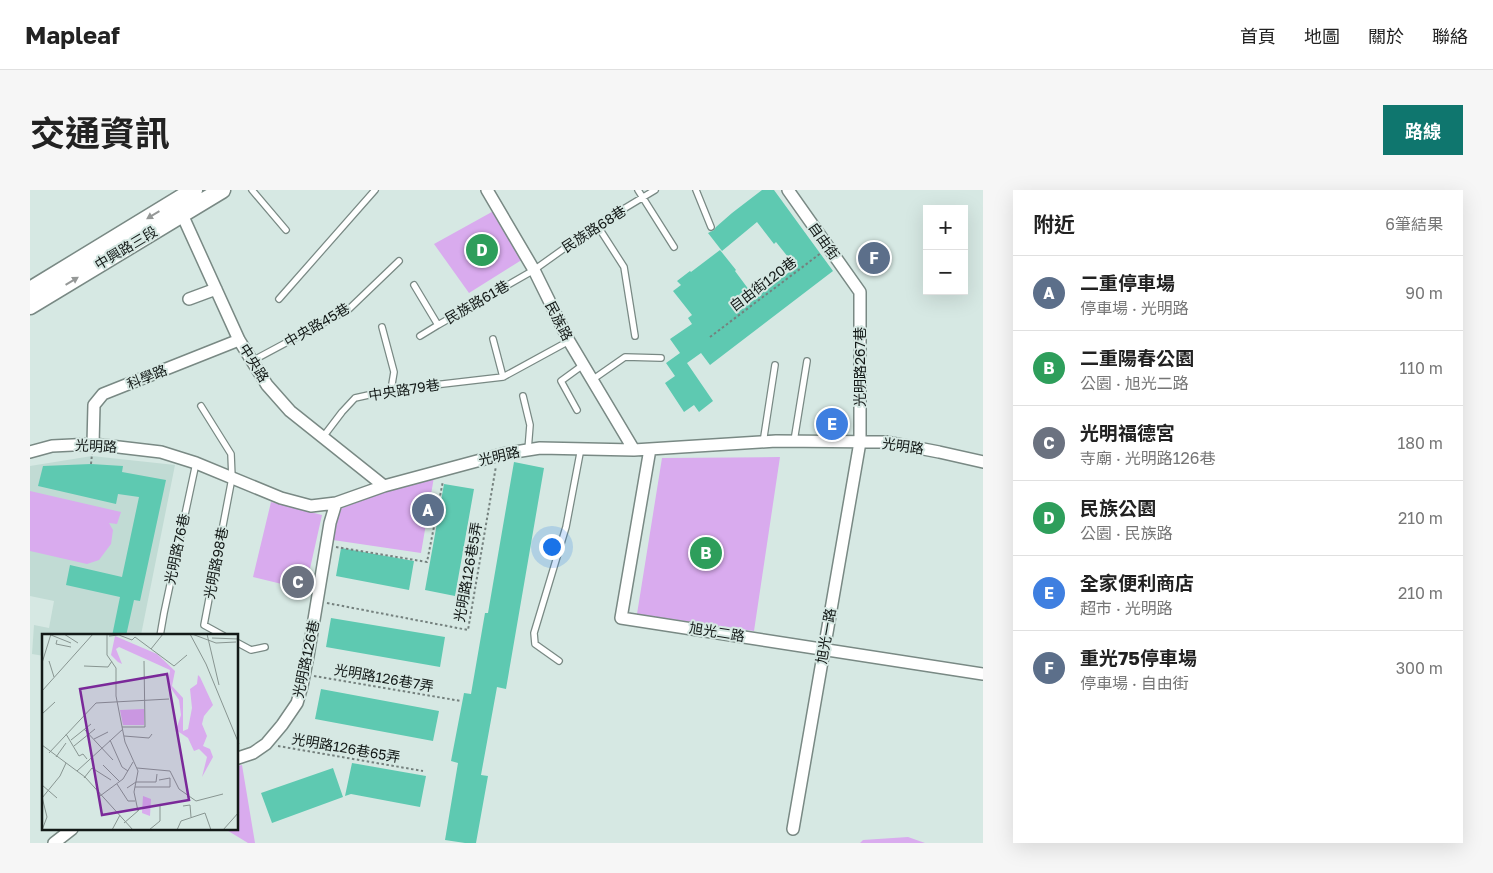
<!DOCTYPE html>
<html lang="zh-TW">
<head>
<meta charset="utf-8">
<style>
  :root { --surface:#fff; --page:#f6f6f6; --text:#222; --muted:#767676; --line:#e0e0e0; --accent:#0f766e }
  body { margin:0; font-family:"Golos Text","Noto Sans TC",sans-serif; background:var(--page); color:var(--text) }
  .controls { position:absolute; right:15px; top:15px; display:grid; overflow:hidden; border-radius:0px; box-shadow:0 5px 20px #0002 }
  .controls button { width:45px; height:45px; display:grid; place-items:center; padding:0; border:0; border-bottom:1px solid var(--line); background:var(--surface); color:var(--text); font:25px sans-serif }
  .you { position:absolute; left:521px; top:356px; width:18px; height:18px; margin:-12px; border:4px solid #fff; border-radius:50%; background:#1a73e8; box-shadow:0 0 0 8px #1a73e833 }
  .badge { display:grid; place-items:center; width:32px; height:32px; border-radius:50%; background:var(--accent); color:#fff; font-size:16px; font-weight:700 }
  .pin { position:absolute; translate:-50% -50%; border:2px solid #fff; box-shadow:0 1px 5px #0006 }
  .list { margin:0; padding:0; list-style:none }
  h2 { display:flex; justify-content:space-between; align-items:center; height:65px; margin:0; padding:0 20px; font-size:21px }
  h2 small { font-size:16px; font-weight:400; color:var(--muted) }
  .list li { display:grid; grid-template-columns:32px 1fr auto; gap:15px; align-items:center; box-sizing:border-box; height:75px; padding:0 20px; border-top:1px solid var(--line) }
  .list b { display:block; font-size:19px; white-space:nowrap }
  .list p { margin:0; font-size:16px; white-space:nowrap; color:var(--muted) }
  .list em { font-size:16px; font-style:normal; color:var(--muted) }
  .map { position:relative; flex:none; width:953px; height:653px; overflow:hidden; border-radius:0px }
  header { display:flex; align-items:center; gap:30px; box-sizing:border-box; height:70px; padding:0 25px; background:var(--surface); border-bottom:1px solid var(--line) }
  header strong { font-size:24px }
  nav { display:flex; gap:28px; margin-inline-start:auto; font-size:18px }
  .intro { display:flex; align-items:center; justify-content:space-between; box-sizing:border-box; height:120px; padding:0 30px }
  h1 { margin:0; font-size:35px }
  .button { padding:12px 22px; border-radius:0px; background:var(--accent); color:#fff; font-size:18px; font-weight:700 }
  main { display:flex; gap:30px; padding:0 30px }
  aside { flex:1; background:var(--surface); border-radius:0px; box-shadow:0 5px 20px #0002 }
  .map>svg:first-child { display:block }
  .built { fill:#c1dbd4 }
  .green { fill:#d9abee }
  .building { fill:#5ec9b1 }
  .lines { fill:none; stroke-linecap:round; stroke-linejoin:round }
  .lane-casing { stroke:#798984; stroke-width:8 }
  .street-casing { stroke:#798984; stroke-width:14 }
  .secondary-casing { stroke:#798984; stroke-width:19 }
  .path { stroke:#75817e; stroke-width:2; stroke-dasharray:2.5 2.5; stroke-linecap:butt }
  .lane { stroke:#fff; stroke-width:5.5 }
  .street { stroke:#fff; stroke-width:11 }
  .secondary { stroke:#fff; stroke-width:16 }
  .oneway { fill:#959897 }
  .labels { text-anchor:middle; stroke-width:4; stroke-linejoin:round; paint-order:stroke }
  .street-label { font-size:14px; fill:#131917; stroke:#d6e8e3 }
  .inset-road { fill:none; stroke:#889591; stroke-width:1 }
  .view { fill:#7a2999; fill-opacity:0.15; stroke:#7a2999; stroke-width:2.5 }
  .inset-edge { fill:none; stroke:#131917; stroke-width:2.5 }
</style>
</head>
<body>
<header>
<strong>Mapleaf</strong>
<nav><a>首頁</a><a>地圖</a><a>關於</a><a>聯絡</a></nav>
</header>
<div class="intro"><h1>交通資訊</h1><a class="button">路線</a></div>
<main>
<div class="map">
<svg width="953" height="653" viewBox="0 0 953 653">
  <rect width="100%" height="100%" fill="#d6e8e3"/>
  <!-- built -->
  <path class="built" d="M62,266L145,275L111,445L14,446V466L2,464L4,435L19,438L24,411L0,406V276Z"/>
  <!-- green -->
  <path class="green" d="M469,18L498,66L439,103L404,54Z
    M750,267L724,441L607,424L632,268Z
    M404,287L391,363L303,350L310,319L359,300Z
    M0,301L91,322L87,334L79,333L83,340L81,354L69,370L57,374L0,361Z
    M241,312L292,325L279,383L260,379L256,395L223,387Z
    M212,575L225,653H218L195,639H208V576Z
    M878,647L895,653H830L833,650Z"/>
  <!-- building -->
  <path class="building" d="M732,0H744L803,81L680,175L671,163L657,173L683,211L669,222L664,215L654,222L635,193L645,186L636,173L650,163L640,149L662,134L658,128L662,125L643,101L651,95L647,91L660,81L661,82L690,60L706,80L705,81L725,108L766,77L746,52L744,54L727,32L692,61L678,43L684,40L686,37L702,23Z
    M484,272L514,278L476,499L467,497L451,585L458,586L446,653H435L415,650L428,573L421,571L434,503L441,504L455,423H458Z
    M61,274L93,276L92,282L136,290L110,411L104,410L96,446H82L90,407L36,395L40,375L92,387L109,307L88,304L86,314L8,296L13,276Z
    M414,294L444,299L425,406L395,400Z
    M311,358L384,371L379,400L306,386Z
    M301,428L415,447L410,477L296,457Z
    M291,499L409,521L403,551L285,529Z
    M322,573L396,586L390,617L321,604L315,606Z
    M303,578L313,607L242,633L231,603Z"/>
  <g class="lines">
    <!-- lane casing -->
    <g class="lane-casing">
      <path id="lane" d="M222,0L256,40
        M608,0L644,57
        M666,0L681,37
        M567,35L594,77L605,146
        M384,95L408,135
        M249,109L345,0
        M352,137L364,182L361,200
        M390,146L408,135L504,80L567,35L625,0
        M463,149L473,187
        M222,171L319,119L369,71
        M562,190L595,167L631,168
        M493,206L500,235L498,260
        M171,216L201,264L202,288L174,435L194,446
        M547,220L531,191L553,175
        M293,247L312,222L325,208L361,200L473,187L539,151
        M764,251L777,171
        M733,253L745,175
        M130,446L134,423L166,273
        M208,453L221,460L235,457
        M529,471L505,454L504,443L536,337L551,258"/>
    </g>
    <!-- street casing -->
    <g class="street-casing">
      <path id="street" d="M457,0L504,80L539,151L604,260
        M758,0L830,102V252L763,639
        M150,20L209,150L237,195L260,221L354,296
        M159,109L186,99
        M63,254L64,215L73,204L209,150
        M620,259L591,428L953,484
        M0,262L22,256L63,254L131,262L166,273L251,308L281,316L306,313L354,296L473,264L510,258L604,260L746,251L857,252L909,262L953,272
        M208,568L223,563L236,554L252,535L267,513L272,496L278,466L300,333L306,313
        M24,653L42,639"/>
    </g>
    <!-- secondary casing -->
    <g class="secondary-casing">
      <path id="secondary" d="M0,100L164,0
        M0,116L192,0"/>
    </g>
    <!-- path -->
    <path class="path" d="M680,147L791,63
      M61,274L62,264
      M306,357L397,372L413,291
      M297,413L438,440L466,276
      M284,486L431,511
      M248,556L393,581"/>
    <!-- lane -->
    <use href="#lane" class="lane"/>
    <!-- street -->
    <use href="#street" class="street"/>
    <!-- secondary -->
    <use href="#secondary" class="secondary"/>
  </g>
  <!-- one-way arrows -->
  <defs><path id="oneway-solid" d="M-6-.8H1V-3.2L6.5 0L1 3.2V.8H-6Z" transform="scale(1.25)"/></defs>
  <g class="oneway">
    <use href="#oneway-solid" transform="translate(123 25) rotate(149)"/>
    <use href="#oneway-solid" transform="translate(42 91) rotate(-31)"/>
  </g>
  <g class="labels">
    <!-- street labels -->
    <g class="street-label">
      <text transform="translate(564 39) rotate(-33)" y="5">民族路68巷</text>
      <text transform="translate(794 51) rotate(55)" y="5">自由街</text>
      <text transform="translate(96 58) rotate(-31)" y="5">中興路三段</text>
      <text transform="translate(733 94) rotate(-37)" y="5">自由街120巷</text>
      <text transform="translate(447 112) rotate(-30)" y="5">民族路61巷</text>
      <text transform="translate(529 131) rotate(63)" y="5">民族路</text>
      <text transform="translate(287 135) rotate(-30)" y="5">中央路45巷</text>
      <text transform="translate(224 173) rotate(58)" y="5">中央路</text>
      <text transform="translate(830 177) rotate(-90)" y="5">光明路267巷</text>
      <text transform="translate(117 187) rotate(-22)" y="5">科學路</text>
      <text transform="translate(374 200) rotate(-9)" y="5">中央路79巷</text>
      <text transform="translate(66 256) rotate(3)" y="5">光明路</text>
      <text transform="translate(873 256) rotate(8)" y="5">光明路</text>
      <text transform="translate(469 266) rotate(-13)" y="5">光明路</text>
      <text transform="translate(147 359) rotate(-78)" y="5">光明路76巷</text>
      <text transform="translate(186 373) rotate(-79)" y="5">光明路98巷</text>
      <text transform="translate(438 382) rotate(-80)" y="5">光明路126巷5弄</text>
      <text transform="translate(687 442) rotate(9)" y="5">旭光二路</text>
      <text transform="translate(796 446) rotate(-80)" y="5">旭光一路</text>
      <text transform="translate(276 469) rotate(-78)" y="5">光明路126巷</text>
      <text transform="translate(354 488) rotate(10)" y="5">光明路126巷7弄</text>
      <text transform="translate(316 558) rotate(10)" y="5">光明路126巷65弄</text>
    </g>
  </g>
  <!-- overview -->
  <g transform="translate(12 444)">
    <rect width="196" height="196" fill="#d6e8e3"/>
    <path d="M73,2L115,20L133,37L130,52L141,64V97L146,95L150,74L148,55L155,50L156,41L158,43L171,71L162,82L160,90L165,102L161,112L168,115L171,123L160,143L165,123L157,115L152,117L146,104L134,96L139,81L137,66L126,50L128,36L77,13L74,15L80,30L76,28L69,21ZM102,75V91H81L78,76ZM101,162L109,165L108,182L100,179Z" fill="#d9abee"/>
    <path class="inset-road" d="M22,0L36,9M65,0V21L74,34V62L83,108L96,137L92,158L96,177M148,0L164,30L197,110M150,0L174,9L194,8M165,0L177,51M9,1L29,9M67,2L77,1L90,6L93,3L132,32L145,21M170,4L197,5M15,6L14,10L29,13M109,15L121,0M7,27L12,43M0,29L9,0M42,32L66,33L70,27M0,57L51,0M0,80L13,68M80,93H103L102,27M42,95L71,126M24,100L37,122L41,120L45,125M82,102L107,104L110,100M52,105L66,98M29,106L49,90M68,106L80,133L86,137M0,111L43,143L91,196M32,112L53,95M7,119L54,69L127,65M14,123L24,109M61,131L78,148M95,134L128,137L137,155L154,167L181,160M35,137L81,95M42,144L50,134L69,146M75,150L86,167H93M0,151L15,164M93,153H128V144L117,146M85,154L94,148H114L115,140M58,162L81,145L91,128M0,163L5,183L0,196M0,164L18,142L24,129M141,172L148,171L149,183M82,189L97,176M70,196L78,181M107,196L118,187V172M135,196L139,187L163,179L169,196M181,196L197,178"/>
    <path class="view" d="M125,40L147,166L60,181L38,55Z"/>
    <rect width="196" height="196" class="inset-edge"/>
  </g>
</svg>
<div class="controls">
<button>+</button>
<button>−</button>
</div>
<div class="you"></div>
<div class="pin badge" style="left:398px;top:320px;background:#5c6f8a">A</div>
<div class="pin badge" style="left:676px;top:363px;background:#2e9e5b">B</div>
<div class="pin badge" style="left:268px;top:392px;background:#6b7280">C</div>
<div class="pin badge" style="left:452px;top:60px;background:#2e9e5b">D</div>
<div class="pin badge" style="left:802px;top:234px;background:#3f7fe0">E</div>
<div class="pin badge" style="left:844px;top:68px;background:#5c6f8a">F</div>
</div>
<aside>
<h2>附近<small>6筆結果</small></h2>
<ul class="list">
<li><span class="badge" style="background:#5c6f8a">A</span><div><b>二重停車場</b><p>停車場 · 光明路</p></div><em>90 m</em></li>
<li><span class="badge" style="background:#2e9e5b">B</span><div><b>二重陽春公園</b><p>公園 · 旭光二路</p></div><em>110 m</em></li>
<li><span class="badge" style="background:#6b7280">C</span><div><b>光明福德宮</b><p>寺廟 · 光明路126巷</p></div><em>180 m</em></li>
<li><span class="badge" style="background:#2e9e5b">D</span><div><b>民族公園</b><p>公園 · 民族路</p></div><em>210 m</em></li>
<li><span class="badge" style="background:#3f7fe0">E</span><div><b>全家便利商店</b><p>超市 · 光明路</p></div><em>210 m</em></li>
<li><span class="badge" style="background:#5c6f8a">F</span><div><b>重光75停車場</b><p>停車場 · 自由街</p></div><em>300 m</em></li>
</ul>
</aside>
</main>
</body>
</html>
